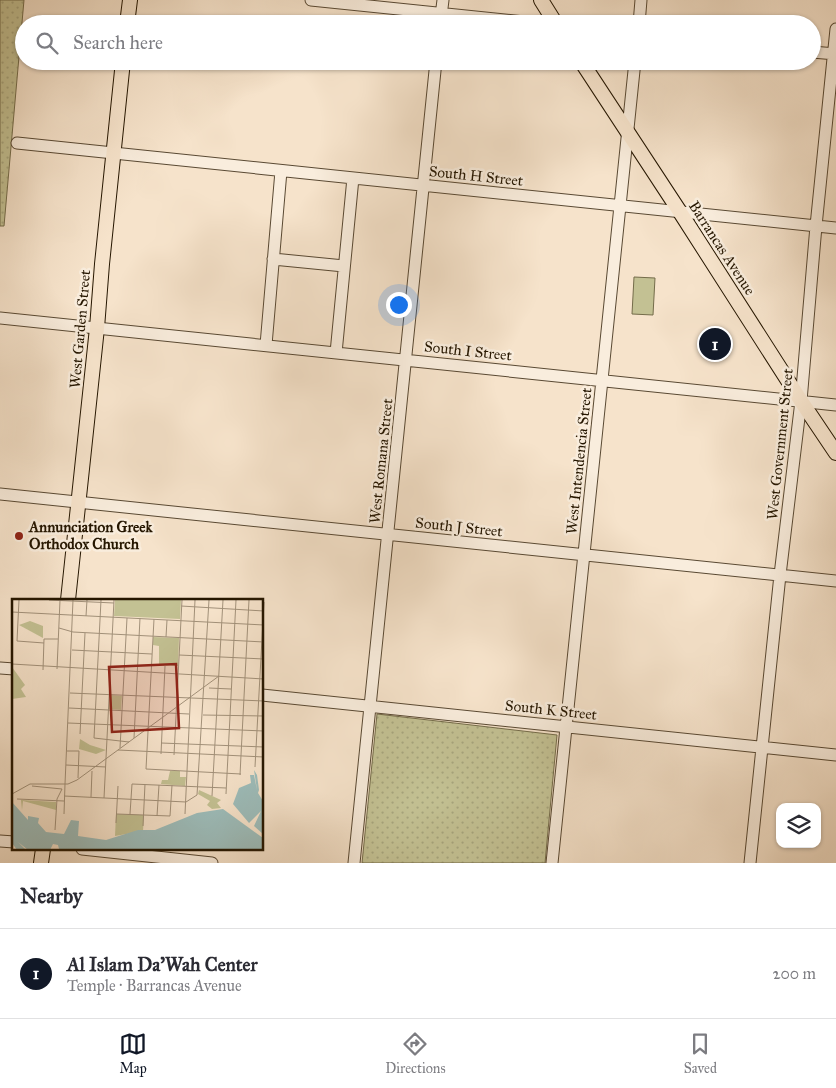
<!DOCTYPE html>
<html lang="en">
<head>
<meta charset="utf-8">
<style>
  :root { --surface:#fff; --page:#f7f7f7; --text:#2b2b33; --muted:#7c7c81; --line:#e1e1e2; --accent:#111827 }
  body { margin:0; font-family:"IM FELL Great Primer",serif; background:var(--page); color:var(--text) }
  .controls { position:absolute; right:15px; bottom:15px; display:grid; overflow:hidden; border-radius:10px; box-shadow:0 1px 4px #0004 }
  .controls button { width:45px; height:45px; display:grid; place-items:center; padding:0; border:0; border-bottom:1px solid var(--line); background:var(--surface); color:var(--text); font:25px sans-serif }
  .you { position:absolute; left:398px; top:304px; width:18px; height:18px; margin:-12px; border:4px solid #fff; border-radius:50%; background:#1a73e8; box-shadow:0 0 0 8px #1a73e833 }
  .badge { display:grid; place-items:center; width:32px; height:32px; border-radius:50%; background:var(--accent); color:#fff; font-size:16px; font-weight:700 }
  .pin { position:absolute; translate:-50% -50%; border:2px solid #fff; box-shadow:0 1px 5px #0006 }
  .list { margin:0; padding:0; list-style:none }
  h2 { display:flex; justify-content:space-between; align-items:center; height:65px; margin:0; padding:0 20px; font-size:21px }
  h2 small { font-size:16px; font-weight:400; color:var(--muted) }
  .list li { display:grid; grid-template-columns:32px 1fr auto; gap:15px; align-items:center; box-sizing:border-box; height:90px; padding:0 20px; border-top:1px solid var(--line) }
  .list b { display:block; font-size:19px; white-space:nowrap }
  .list p { margin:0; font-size:16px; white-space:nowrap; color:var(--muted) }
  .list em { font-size:16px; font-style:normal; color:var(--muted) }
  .icon { flex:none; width:28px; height:28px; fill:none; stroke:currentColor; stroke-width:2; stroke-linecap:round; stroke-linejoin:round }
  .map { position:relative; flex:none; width:836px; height:863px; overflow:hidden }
  .search { position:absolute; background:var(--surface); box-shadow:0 1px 4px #0004; left:15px; right:15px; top:15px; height:55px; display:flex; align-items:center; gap:12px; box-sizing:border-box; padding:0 18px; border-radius:28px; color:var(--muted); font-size:19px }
  .sheet { height:155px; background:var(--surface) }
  nav { display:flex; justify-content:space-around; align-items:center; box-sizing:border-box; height:70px; border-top:1px solid var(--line); background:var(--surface); font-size:14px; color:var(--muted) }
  nav a { display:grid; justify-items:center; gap:2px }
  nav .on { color:var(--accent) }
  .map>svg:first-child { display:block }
  .grass { fill:url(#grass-dots); stroke:#746c4a }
  .garden { fill:#c3c193; stroke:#746c4a }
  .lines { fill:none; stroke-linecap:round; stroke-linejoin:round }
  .minor-casing { stroke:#594933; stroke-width:13 }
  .major-casing { stroke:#251600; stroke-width:16 }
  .minor { stroke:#f9eddd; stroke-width:11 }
  .major { stroke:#f6e3cb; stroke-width:14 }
  .poi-dot { fill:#8f2418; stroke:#f9eddd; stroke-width:2 }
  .labels { text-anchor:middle; stroke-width:5; stroke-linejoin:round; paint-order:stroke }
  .street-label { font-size:15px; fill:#251600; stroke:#f9eddd }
  .poi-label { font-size:15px; font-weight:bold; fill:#251600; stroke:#f9eddd; text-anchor:start }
  .inset-road { fill:none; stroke:#a2917a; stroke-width:1 }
  .view { fill:#8f2418; fill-opacity:0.15; stroke:#8f2418; stroke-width:2.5 }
  .inset-edge { fill:none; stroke:#251600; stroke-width:2.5 }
</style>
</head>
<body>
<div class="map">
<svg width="836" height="863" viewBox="0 0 836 863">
  <defs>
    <pattern id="grass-dots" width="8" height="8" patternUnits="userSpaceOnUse" patternTransform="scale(1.25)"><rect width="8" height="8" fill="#c3c193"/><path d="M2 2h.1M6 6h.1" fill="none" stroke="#a7a57d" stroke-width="1.8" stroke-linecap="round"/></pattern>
  </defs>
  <rect width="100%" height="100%" fill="#f6e3cb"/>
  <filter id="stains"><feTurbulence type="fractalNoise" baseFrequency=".004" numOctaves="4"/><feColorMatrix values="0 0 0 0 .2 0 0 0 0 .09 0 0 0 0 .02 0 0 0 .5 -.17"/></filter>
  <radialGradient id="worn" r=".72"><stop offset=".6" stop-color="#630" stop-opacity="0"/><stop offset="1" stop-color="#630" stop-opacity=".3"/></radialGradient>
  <!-- grass -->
  <path class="grass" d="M0,0H24L4,226H0Z
    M377,714L557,735L545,863H362Z"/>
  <!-- garden -->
  <path class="garden" d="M634,277L655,278L653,315L632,314Z"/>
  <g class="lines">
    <!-- minor casing -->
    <g class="minor-casing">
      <path id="minor" d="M311,0L544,24
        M440,24L443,0
        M639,24L641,0
        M812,52L836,54
        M17,143L836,228
        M273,259L344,266
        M0,318L836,405
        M266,345L281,171
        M336,353L353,178
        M0,494L836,581
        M0,668L14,669
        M262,695L836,755
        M0,841L14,842
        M82,849L212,863
        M354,863L436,61
        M552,863L635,61
        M750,863L780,575L801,401L816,226L836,29"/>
    </g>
    <!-- major casing -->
    <g class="major-casing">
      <path id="major" d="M541,0L556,24
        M127,24L130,0
        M581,61L680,212L801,401L836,453
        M68,600L97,328L102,264L123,61
        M41,863L43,849"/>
    </g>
    <!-- minor -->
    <use href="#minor" class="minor"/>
    <!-- major -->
    <use href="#major" class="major"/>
  </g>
  <!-- markers -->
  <circle class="poi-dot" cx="19" cy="536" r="5"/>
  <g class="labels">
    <!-- street labels -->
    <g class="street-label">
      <text transform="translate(476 176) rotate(6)" y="5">South H Street</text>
      <text transform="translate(722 248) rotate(57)" y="5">Barrancas Avenue</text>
      <text transform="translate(80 329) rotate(-85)" y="5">West Garden Street</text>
      <text transform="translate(468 351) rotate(6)" y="5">South I Street</text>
      <text transform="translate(780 444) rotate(-84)" y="5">West Government Street</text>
      <text transform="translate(381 461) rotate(-84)" y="5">West Romana Street</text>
      <text transform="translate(579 461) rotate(-84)" y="5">West Intendencia Street</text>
      <text transform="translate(459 527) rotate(6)" y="5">South J Street</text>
      <text transform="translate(551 710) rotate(6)" y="5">South K Street</text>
    </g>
    <!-- poi labels -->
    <g class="poi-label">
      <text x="29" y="532">Annunciation Greek<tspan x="29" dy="17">Orthodox Church</tspan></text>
    </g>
  </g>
  <!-- overview -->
  <g transform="translate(12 599)">
    <rect width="251" height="251" fill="#f6e3cb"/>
    <path d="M141,38L167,39L166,67L147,66V47L141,46ZM98,96L110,97L109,111L97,110ZM104,215L132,216L131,232L103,237Z" fill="#c3c193"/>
    <path d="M0,68L13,86L9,90L14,98L0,100ZM68,140L78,146L94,151L84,155L67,150ZM158,172H168V178H174L173,187L149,185L150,181H156ZM187,191L209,201L205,204L209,209L200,210L195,206L198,202L186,195ZM9,201L44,203V211L11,202L10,211Z" fill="#c3c193"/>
    <path d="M18,22L31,27V39L7,26Z" fill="#c3c193"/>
    <path d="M103,1H169L168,20L102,17Z" fill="#c3c193"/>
    <path d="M149 56a7 7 0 1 1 14 0a7 7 0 1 1-14 0Z" fill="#c3c193"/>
    <path d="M242,171L245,176L247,191L246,194L251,202V235L242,227L249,212L237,224L221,205L227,189L239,184L238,176H242L245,191ZM0,203L16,221V217L27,219L26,224L34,233L52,235L59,221L67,222L66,237L94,241L126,231H143L185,214L211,210L251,239V251L47,250L46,246L41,245L38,251H16L6,243L14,251H5L0,244Z" fill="#9dbdbb"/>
    <path class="inset-road" d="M7,1L5,42L32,44M37,1L102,4M89,1L82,139L117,143M169,7L252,12M0,13L252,26M74,17L75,1M142,20L134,170L229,175M47,29L61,33L252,43M154,38L155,21M60,51L140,55M167,56L252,60M0,65L252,80M45,70L48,1M31,71L32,40H46M197,89L219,90M58,94L252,102M57,109L177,115M191,116L252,117M56,124L252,132M68,135L73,34M122,139L128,19M149,144L252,148M108,149L115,19M106,151L252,158M55,152H67L66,179M149,155L153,67M162,156L170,1M54,166L94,168M243,168L252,3M228,176L237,1M53,185L61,1M20,187L50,190L45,200L43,231M0,195L18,185H56L65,181L207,77M214,195L224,1M52,197L174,203L185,196L197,1M200,197L211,1M79,198L80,172M92,199L102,1M5,200L52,202M52,215L53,185M105,215L158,217L160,186M118,215L120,185L214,189M173,215L183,1M145,217L147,186M104,224L106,187M131,227L133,185"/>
    <path class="view" d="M164,65L167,129L100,133L97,68Z"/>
    <rect width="251" height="251" class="inset-edge"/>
  </g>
  <rect width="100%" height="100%" filter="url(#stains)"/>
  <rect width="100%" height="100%" fill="url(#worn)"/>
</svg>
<div class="controls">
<button><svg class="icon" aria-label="layers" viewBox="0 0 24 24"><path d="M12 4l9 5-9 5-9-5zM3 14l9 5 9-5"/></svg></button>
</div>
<div class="you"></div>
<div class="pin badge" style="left:715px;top:344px">1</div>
<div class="search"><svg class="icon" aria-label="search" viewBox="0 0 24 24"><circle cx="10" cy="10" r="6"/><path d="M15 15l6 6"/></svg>Search here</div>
</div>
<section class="sheet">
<h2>Nearby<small></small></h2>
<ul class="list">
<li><span class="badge">1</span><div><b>Al Islam Da'Wah Center</b><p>Temple · Barrancas Avenue</p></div><em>200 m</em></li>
</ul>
</section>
<nav>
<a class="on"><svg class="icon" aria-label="map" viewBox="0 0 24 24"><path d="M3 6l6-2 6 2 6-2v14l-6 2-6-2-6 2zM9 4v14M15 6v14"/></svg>Map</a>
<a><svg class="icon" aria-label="directions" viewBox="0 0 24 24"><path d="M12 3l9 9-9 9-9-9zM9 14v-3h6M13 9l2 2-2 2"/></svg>Directions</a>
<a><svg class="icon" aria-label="saved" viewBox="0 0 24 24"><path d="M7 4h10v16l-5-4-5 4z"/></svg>Saved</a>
</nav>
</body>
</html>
